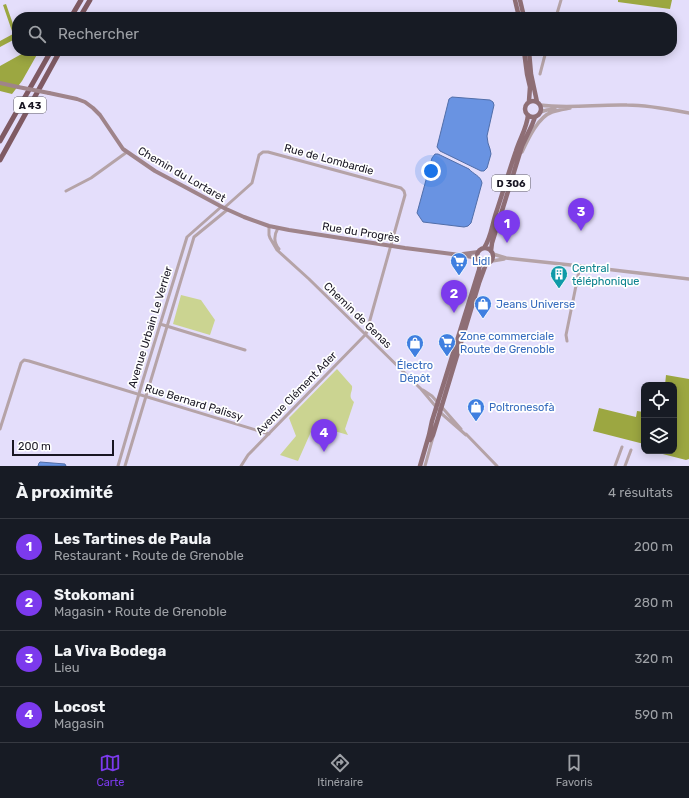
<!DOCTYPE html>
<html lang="fr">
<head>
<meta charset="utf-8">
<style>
  :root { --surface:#171b24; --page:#242831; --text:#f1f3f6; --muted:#9ea1a6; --line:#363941; --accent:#7c3aed }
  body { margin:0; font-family:Rubik,sans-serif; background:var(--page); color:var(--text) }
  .controls { position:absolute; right:12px; bottom:12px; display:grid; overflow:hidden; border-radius:8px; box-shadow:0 2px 10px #0003 }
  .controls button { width:36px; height:36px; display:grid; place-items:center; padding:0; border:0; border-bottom:1px solid var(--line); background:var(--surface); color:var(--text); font:20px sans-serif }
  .scale { position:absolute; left:12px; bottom:10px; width:102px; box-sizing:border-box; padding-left:4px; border:2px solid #191623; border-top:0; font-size:11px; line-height:14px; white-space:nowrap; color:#191623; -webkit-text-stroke:3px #fff; paint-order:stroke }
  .you { position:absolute; left:431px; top:171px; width:14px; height:14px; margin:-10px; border:3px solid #fff; border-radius:50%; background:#1a73e8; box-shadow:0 0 0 6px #1a73e833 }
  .badge { display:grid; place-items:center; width:26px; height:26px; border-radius:50%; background:var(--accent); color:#fff; font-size:13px; font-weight:700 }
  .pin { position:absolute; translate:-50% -33px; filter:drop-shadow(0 1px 2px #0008) }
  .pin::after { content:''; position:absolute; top:21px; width:14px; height:12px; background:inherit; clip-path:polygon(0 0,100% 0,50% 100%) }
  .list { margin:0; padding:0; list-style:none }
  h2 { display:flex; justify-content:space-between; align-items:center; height:52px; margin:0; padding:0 16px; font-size:17px }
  h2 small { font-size:13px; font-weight:400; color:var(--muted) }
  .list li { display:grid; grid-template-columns:26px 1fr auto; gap:12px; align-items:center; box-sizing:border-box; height:56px; padding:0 16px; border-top:1px solid var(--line) }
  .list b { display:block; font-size:15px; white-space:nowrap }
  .list p { margin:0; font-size:13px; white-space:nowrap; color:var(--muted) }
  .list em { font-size:13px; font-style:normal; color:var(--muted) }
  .icon { flex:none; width:22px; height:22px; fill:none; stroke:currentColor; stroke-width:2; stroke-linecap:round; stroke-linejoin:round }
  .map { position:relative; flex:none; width:689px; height:466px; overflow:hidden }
  .search { position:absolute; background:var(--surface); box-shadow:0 2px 10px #0003; left:12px; right:12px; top:12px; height:44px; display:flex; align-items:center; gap:10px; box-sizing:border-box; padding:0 14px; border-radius:16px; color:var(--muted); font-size:15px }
  .sheet { height:276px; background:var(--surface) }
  nav { display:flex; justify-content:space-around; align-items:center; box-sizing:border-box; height:56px; border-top:1px solid var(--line); background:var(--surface); font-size:11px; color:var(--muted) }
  nav a { display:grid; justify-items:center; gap:2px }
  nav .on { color:var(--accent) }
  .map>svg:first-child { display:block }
  .green { fill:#cbd491 }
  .forest { fill:#9ca741 }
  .water { fill:#6993e2; stroke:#516ea9 }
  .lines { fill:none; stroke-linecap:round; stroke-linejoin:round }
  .minor { stroke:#b5a3a7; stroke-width:3 }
  .tertiary { stroke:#b5a3a7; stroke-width:3.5 }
  .secondary { stroke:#9f848a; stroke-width:4 }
  .primary { stroke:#8e6e75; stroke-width:4.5 }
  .motorway { stroke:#7f5a63; stroke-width:5 }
  .secondary-bridge { stroke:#9f848a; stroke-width:4 }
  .labels { text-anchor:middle; stroke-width:3.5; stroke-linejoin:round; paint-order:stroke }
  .shield { fill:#fff; stroke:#5e5c65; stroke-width:1 }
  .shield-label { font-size:10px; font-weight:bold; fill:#191623 }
  .street-label { font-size:11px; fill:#191623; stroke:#fff }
  .shop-label { font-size:11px; fill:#366cbe; stroke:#fff; text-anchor:start }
  .culture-label { font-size:11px; fill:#0d838f; stroke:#fff; text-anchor:start }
</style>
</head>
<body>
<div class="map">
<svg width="689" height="466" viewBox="0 0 689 466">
  <rect width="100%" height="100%" fill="#e4defb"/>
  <!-- green -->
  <path class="green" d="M181,295L201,300L215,320L210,335L173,324Z
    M337,369L352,386C353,392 347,396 354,402L345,429L348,435L314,425L298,461L280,455L296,436L289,418Z"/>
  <!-- forest -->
  <path class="forest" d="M618,0H672L670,9L618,2Z
    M6,4L13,24H17V38L0,47V41L13,34L3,5Z
    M27,51H39L22,81L12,94L0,91V66Z
    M666,375L689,379V459L686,460L651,451H674V385H665Z
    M599,408L636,417L637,411L644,412V444L593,431Z"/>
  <!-- water -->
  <path class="water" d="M452,97L490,100L493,102L494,105L487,136L488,143L490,149L491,154L487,168L484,171H481L440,151L437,147L449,99Z
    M435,154H438L469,169C473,174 481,176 482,183L471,223L468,226L464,227L423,222L417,213L432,158Z
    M40,462L65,464L66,466H38L39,463Z"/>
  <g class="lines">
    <!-- minor -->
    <path class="minor" d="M556,17L561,0
      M540,74L546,51
      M66,191L91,178L127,152
      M224,208L252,183L259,155L263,152H268L401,188L404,191L405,195L366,334L248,455L241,466
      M269,226V235L270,238L277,250L309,279L421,389L442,414L466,435
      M278,228C274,235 273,242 279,249
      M160,324L245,350
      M567,341L566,335L580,266
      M423,390L432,396L461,429
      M0,429L21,363L24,360L29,361L269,434
      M466,434L497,466
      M118,466L143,380L187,237L221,207
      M125,466L194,237L227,210
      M425,466L433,437
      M615,466L622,447
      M625,466L631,450"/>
    <!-- tertiary -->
    <path class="tertiary" d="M540,105C569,109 598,104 627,105C648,105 668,109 689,113
      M540,112L547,110L555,109
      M522,152C528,139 538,117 552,112C558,110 565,109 570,108
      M493,254L506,258L580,266L689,279
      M492,261L504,259"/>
    <!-- secondary -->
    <path class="secondary" d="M0,83L18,87
      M49,93L77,99L85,102L93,108L100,115L123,149L155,171L185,187L224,208L244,217L269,226L289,230L405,248L460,255L472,257L477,259
      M463,254L478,252"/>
    <!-- primary -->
    <path class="primary" d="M515,0L519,17
      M520,0L524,17
      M524,51L527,74L530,87L529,101
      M529,51L531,74L537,102
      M525 109a8 8 0 1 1 16 0a8 8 0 1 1-16 0Z
      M477 256a8 8 0 1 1 16 0a8 8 0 1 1-16 0Z
      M484,248C491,238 492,225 496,213C503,192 509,171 516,151C520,138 527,128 528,115
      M491,251L492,243L522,146L532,125L535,117
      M430,440L433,435L479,283L486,264
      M420,466L429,435L432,421L479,270L480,263"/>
    <!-- motorway -->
    <path class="motorway" d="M71,17L81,0
      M80,17L90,0
      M0,141L51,51
      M0,160L60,51"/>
    <!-- secondary-bridge -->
    <path class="secondary-bridge" d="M18,87L49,93"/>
  </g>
  <!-- icons -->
  <defs>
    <g id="supermarket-pin" transform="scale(0.9)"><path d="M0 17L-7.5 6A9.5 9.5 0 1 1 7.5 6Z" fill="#3f7fe0" stroke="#fff"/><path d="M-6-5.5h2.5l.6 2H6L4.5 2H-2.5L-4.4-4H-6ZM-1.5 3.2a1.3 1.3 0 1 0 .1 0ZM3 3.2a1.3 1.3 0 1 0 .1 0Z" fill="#fff"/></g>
    <g id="building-pin" transform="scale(0.9)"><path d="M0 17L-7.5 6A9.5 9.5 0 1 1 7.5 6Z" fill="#0f9aa8" stroke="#fff"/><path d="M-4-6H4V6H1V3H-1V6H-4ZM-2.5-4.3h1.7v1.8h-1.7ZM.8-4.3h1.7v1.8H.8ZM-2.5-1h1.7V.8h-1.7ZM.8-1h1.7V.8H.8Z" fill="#fff"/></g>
    <g id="shop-pin" transform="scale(0.9)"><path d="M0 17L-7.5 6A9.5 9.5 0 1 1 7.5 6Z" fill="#3f7fe0" stroke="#fff"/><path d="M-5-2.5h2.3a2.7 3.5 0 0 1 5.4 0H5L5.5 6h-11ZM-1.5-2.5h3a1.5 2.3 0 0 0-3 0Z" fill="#fff"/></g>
  </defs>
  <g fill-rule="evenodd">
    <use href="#supermarket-pin" x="459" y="261"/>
    <use href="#building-pin" x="559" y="274"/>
    <use href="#shop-pin" x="483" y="304"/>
    <use href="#supermarket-pin" x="447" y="342"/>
    <use href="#shop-pin" x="415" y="343"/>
    <use href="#shop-pin" x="476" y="407"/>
  </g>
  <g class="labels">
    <!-- shield labels -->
    <g class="shield">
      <rect x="14" y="97" width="32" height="16" rx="3"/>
      <rect x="492" y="175" width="38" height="16" rx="3"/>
    </g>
    <g class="shield-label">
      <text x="30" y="109">A 43</text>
      <text x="511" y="187">D 306</text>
    </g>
    <!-- street labels -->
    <g class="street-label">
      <text transform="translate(329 159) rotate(15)" y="4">Rue de Lombardie</text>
      <text transform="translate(182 174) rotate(30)" y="4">Chemin du Lortaret</text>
      <text transform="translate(361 232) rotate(9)" y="4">Rue du Progrès</text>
      <text transform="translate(358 315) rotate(44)" y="4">Chemin de Genas</text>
      <text transform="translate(150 327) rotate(-73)" y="4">Avenue Urbain Le Verrier</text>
      <text transform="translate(296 393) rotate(-46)" y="4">Avenue Clément Ader</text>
      <text transform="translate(194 402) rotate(17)" y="4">Rue Bernard Palissy</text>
    </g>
    <!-- shop labels -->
    <g class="shop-label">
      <text x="472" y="265">Lidl</text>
      <text x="496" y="308">Jeans Universe</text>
      <text x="460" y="340">Zone commerciale<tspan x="460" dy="13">Route de Grenoble</tspan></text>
      <text x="415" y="369" text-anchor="middle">Électro<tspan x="415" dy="13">Dépôt</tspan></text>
      <text x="489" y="411">Poltronesofà</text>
    </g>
    <!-- culture labels -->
    <g class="culture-label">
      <text x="572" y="272">Central<tspan x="572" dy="13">téléphonique</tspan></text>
    </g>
  </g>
</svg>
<div class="controls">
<button><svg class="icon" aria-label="locate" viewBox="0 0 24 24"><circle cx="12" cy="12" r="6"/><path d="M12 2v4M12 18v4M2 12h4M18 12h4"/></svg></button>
<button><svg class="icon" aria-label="layers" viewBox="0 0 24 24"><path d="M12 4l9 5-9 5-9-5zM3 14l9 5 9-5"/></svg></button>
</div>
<div class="scale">200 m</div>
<div class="you"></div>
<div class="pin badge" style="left:507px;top:243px">1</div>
<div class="pin badge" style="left:454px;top:313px">2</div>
<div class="pin badge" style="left:581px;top:231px">3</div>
<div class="pin badge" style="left:324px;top:452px">4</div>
<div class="search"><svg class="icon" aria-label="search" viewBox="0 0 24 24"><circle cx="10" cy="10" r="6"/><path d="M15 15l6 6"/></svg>Rechercher</div>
</div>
<section class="sheet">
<h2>À proximité<small>4 résultats</small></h2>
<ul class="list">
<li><span class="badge">1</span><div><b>Les Tartines de Paula</b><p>Restaurant · Route de Grenoble</p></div><em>200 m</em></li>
<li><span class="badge">2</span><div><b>Stokomani</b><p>Magasin · Route de Grenoble</p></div><em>280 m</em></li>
<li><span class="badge">3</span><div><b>La Viva Bodega</b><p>Lieu</p></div><em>320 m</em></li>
<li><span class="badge">4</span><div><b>Locost</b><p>Magasin</p></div><em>590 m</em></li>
</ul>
</section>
<nav>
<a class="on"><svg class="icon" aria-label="map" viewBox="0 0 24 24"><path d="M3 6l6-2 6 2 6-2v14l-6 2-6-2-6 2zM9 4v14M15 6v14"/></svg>Carte</a>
<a><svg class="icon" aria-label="directions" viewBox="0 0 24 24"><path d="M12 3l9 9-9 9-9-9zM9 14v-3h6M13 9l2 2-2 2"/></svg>Itinéraire</a>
<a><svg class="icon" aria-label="saved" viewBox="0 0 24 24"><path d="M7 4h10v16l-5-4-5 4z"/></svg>Favoris</a>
</nav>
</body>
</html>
